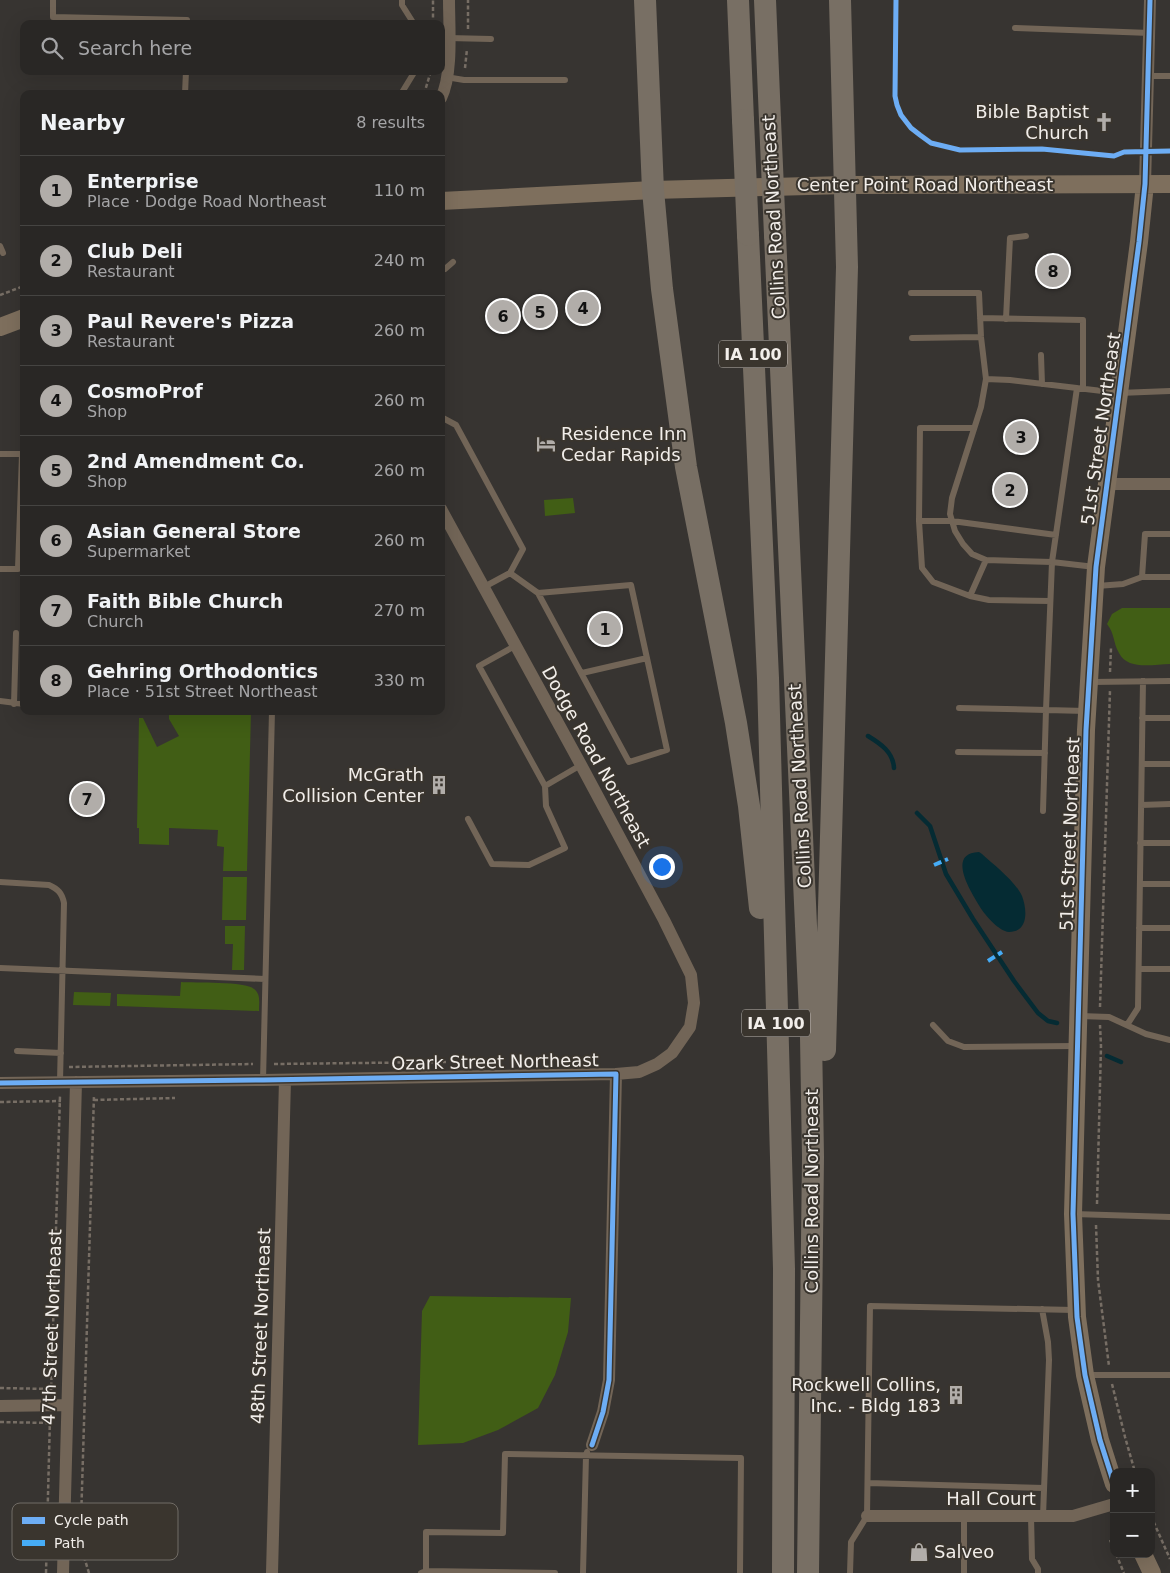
<!DOCTYPE html>
<html lang="en">
<head>
<meta charset="utf-8">
<style>
  :root { --surface:#292725; --page:#353332; --text:#f1f3f6; --muted:#a5a5a7; --line:#454442; --accent:#b1ada9 }
  body { margin:0; font-family:"DejaVu Sans",sans-serif; background:var(--page); color:var(--text) }
  .controls { position:absolute; right:15px; bottom:15px; display:grid; overflow:hidden; border-radius:10px; box-shadow:0 5px 20px #0002 }
  .controls button { width:45px; height:45px; display:grid; place-items:center; padding:0; border:0; border-bottom:1px solid var(--line); background:var(--surface); color:var(--text); font:25px sans-serif }
  .you { position:absolute; left:661px; top:866px; width:18px; height:18px; margin:-12px; border:4px solid #fff; border-radius:50%; background:#1a73e8; box-shadow:0 0 0 8px #1a73e833 }
  .badge { display:grid; place-items:center; width:32px; height:32px; border-radius:50%; background:var(--accent); color:#111; font-size:16px; font-weight:700 }
  .pin { position:absolute; translate:-50% -50%; border:2px solid #fff; box-shadow:0 1px 5px #0006 }
  .list { margin:0; padding:0; list-style:none }
  h2 { display:flex; justify-content:space-between; align-items:center; height:65px; margin:0; padding:0 20px; font-size:21px }
  h2 small { font-size:16px; font-weight:400; color:var(--muted) }
  .list li { display:grid; grid-template-columns:32px 1fr auto; gap:15px; align-items:center; box-sizing:border-box; height:70px; padding:0 20px; border-top:1px solid var(--line) }
  .list b { display:block; font-size:19px; white-space:nowrap }
  .list p { margin:0; font-size:16px; white-space:nowrap; color:var(--muted) }
  .list em { font-size:16px; font-style:normal; color:var(--muted) }
  .icon { flex:none; width:28px; height:28px; fill:none; stroke:currentColor; stroke-width:2; stroke-linecap:round; stroke-linejoin:round }
  .map { position:relative; flex:none; width:1170px; height:1573px; overflow:hidden }
  .search { position:absolute; background:var(--surface); box-shadow:0 5px 20px #0002; left:20px; top:20px; width:425px; height:55px; display:flex; align-items:center; gap:12px; box-sizing:border-box; padding:0 18px; border-radius:10px; color:var(--muted); font-size:19px }
  .panel { position:absolute; background:var(--surface); box-shadow:0 5px 20px #0002; left:20px; top:90px; width:425px; height:625px; border-radius:10px }
  .map>svg:first-child { display:block }
  .green { fill:#415e15 }
  .water { fill:#052b33 }
  .lines { fill:none; stroke-linecap:round; stroke-linejoin:round }
  .stream { stroke:#052b33; stroke-width:4.5 }
  .path { stroke:#776e65; stroke-width:2.5; stroke-dasharray:4 2.5; stroke-linecap:butt }
  .lane { stroke:#726557; stroke-width:6 }
  .street { stroke:#726557; stroke-width:12 }
  .secondary { stroke:#7e6f5d; stroke-width:18 }
  .highway { stroke:#786f64; stroke-width:22 }
  .highway-bridge { stroke:#786f64; stroke-width:22 }
  .quiet { stroke:#46acf6; stroke-width:4; stroke-dasharray:8 4; stroke-linecap:butt }
  .cycleway-casing { stroke:#3a352e; stroke-width:8 }
  .cycleway { stroke:#6dadf4; stroke-width:5 }
  .labels { text-anchor:middle; stroke-width:4; stroke-linejoin:round; paint-order:stroke }
  .shield { fill:#3a352e; stroke:#bbb6b2; stroke-width:1 }
  .shield-label { font-size:16px; font-weight:bold; fill:#f2eeea }
  .poi-label { font-size:18px; fill:#f2eeea; stroke:#3a352e; text-anchor:end }
  .street-label { font-size:18px; fill:#f2eeea; stroke:#3a352e }
  .key { fill:#3a352e; stroke:#716c66; stroke-width:1 }
  .key-label { font-size:14px; fill:#f2eeea }
</style>
</head>
<body>
<div class="map">
<svg width="1170" height="1573" viewBox="0 0 1170 1573">
  <rect width="100%" height="100%" fill="#373431"/>
  <!-- green -->
  <path class="green" d="M573,498L575,513L545,516L544,500Z
    M1122,608H1170V664C1154,664 1128,671 1119,653C1113,643 1115,634 1107,624L1112,614Z
    M169,711H251L247,871H223L224,847L217,846L218,830L169,828V845L139,844V828H137L139,718H143L157,747L179,736L169,719Z
    M223,877H247L246,920H222Z
    M225,926H245L244,970H232L233,944H225Z
    M181,982C194,983 246,981 254,989C261,994 259,1003 259,1011L117,1006V994L180,996Z
    M74,992L111,993L110,1006L73,1005Z
    M430,1296L571,1298L568,1332L555,1375L538,1408L498,1430L463,1443L418,1445L422,1311Z"/>
  <!-- water -->
  <path class="water" d="M979,852L982,854C994,865 1015,881 1022,896C1027,909 1029,932 1009,932C999,931 987,917 982,910C974,897 944,853 979,852Z"/>
  <g class="lines">
    <!-- stream -->
    <path class="stream" d="M868,736C881,744 893,752 894,768
      M917,813L930,826L946,874L973,919L1014,981L1038,1013L1048,1021L1057,1023
      M1107,1056L1121,1062"/>
    <!-- path -->
    <path class="path" d="M433,24V0
      M468,29V0
      M465,68L467,49
      M424,94L431,71
      M0,295L24,286
      M1110,672L1111,648
      M1100,1007L1110,690
      M274,1064L446,1062
      M69,1067L253,1064
      M94,1100L175,1098
      M0,1102L61,1101
      M1097,1204L1101,1046L1100,1025
      M1096,1225L1098,1280L1109,1366
      M1112,1384L1125,1437L1135,1472
      M0,1388L51,1389
      M51,1393L60,1096
      M0,1422L50,1423
      M1151,1516L1170,1559
      M1110,1540L1114,1548
      M1116,1554L1124,1573
      M46,1573L50,1417
      M89,1573L85,1560L80,1554L94,1095"/>
    <!-- lane -->
    <path class="lane" d="M53,0V17L187,20V24
      M402,0V5L414,24
      M1015,28L1150,33
      M448,38L491,39
      M1149,76H1170
      M446,77L464,80H565
      M185,94L186,71
      M401,94L415,71
      M0,246L3,253
      M441,270L445,269L453,262
      M911,293H979L981,337L986,379L981,407L952,498L950,514L955,531L963,544L972,554L986,560L1052,562L1095,567
      M980,318L1083,320V388
      M1006,319L1010,238L1026,236
      M912,338L981,337
      M1041,355L1042,384
      M986,379L1010,380L1119,393L1170,391
      M1077,388L1052,562L1046,710L1086,711
      M441,417L456,425L523,549L510,573L484,587
      M974,428H920L919,521L922,568L933,582L970,596L989,600L1050,601
      M0,454H24
      M919,521H952L1056,535
      M0,569H18L22,454
      M510,573L538,593L631,585L667,750L629,762L538,593
      M1142,577H1170
      M1097,586L1123,584L1142,577L1145,534H1170
      M970,596L986,560
      M515,646L479,666L545,786L581,765
      M582,673L647,658
      M1091,682L1170,681
      M0,701L24,704
      M14,704L16,633
      M959,708L1046,710L1043,811
      M1142,718H1170
      M958,752L1045,753
      M1142,764H1170
      M1141,805L1170,804
      M468,819L492,864L529,865L565,848L546,806L545,786
      M1140,843H1170
      M0,882L49,885C58,889 62,893 64,903L60,1082
      M1140,884H1170
      M1139,928H1170
      M0,968L265,979
      M1139,969H1170
      M1080,1016L1109,1017L1146,1034L1170,1040
      M933,1025L948,1041L964,1047L1076,1046
      M1127,1025L1138,1008L1143,681
      M17,1051L61,1053
      M263,1080L272,711
      M1074,1214L1170,1217
      M1042,1309L1048,1342L1049,1360L1043,1516
      M1086,1375H1170
      M868,1483L1044,1488
      M964,1516V1573
      M1031,1516L1032,1559L1038,1569V1573
      M426,1571V1532L503,1533L505,1454L741,1458L740,1573
      M421,1573L426,1571L555,1573
      M583,1573L586,1456L587,1452
      M850,1573L851,1542L867,1516L870,1306L1074,1310"/>
    <!-- street -->
    <path class="street" d="M441,98C453,74 449,27 449,0
      M1145,184L1150,0
      M1106,484H1170
      M441,509L581,765L664,920L691,975L694,1003L690,1027L672,1053L657,1064L639,1072L616,1074
      M0,1083L263,1080L616,1074L609,1380L603,1412L592,1445
      M0,1406L67,1405
      M867,1516H1073L1114,1504
      M63,1573L76,1082
      M272,1573L285,1080"/>
    <!-- secondary -->
    <path class="secondary" d="M441,201L653,190L845,185L1170,184
      M0,327L24,318
      M1114,1484L1100,1440L1085,1375L1077,1317L1073,1214L1086,730L1096,567L1139,242L1145,184
      M1143,1554L1152,1573"/>
    <!-- highway -->
    <path class="highway" d="M645,0L653,190L662,289L686,467L736,723L749,806L760,908
      M738,0L743,120
      M765,0L770,120
      M748,235L768,678L784,1269L783,1573
      M775,235L811,1037L813,1157L808,1573
      M825,1050L847,267L840,0"/>
    <!-- highway-bridge -->
    <path class="highway-bridge" d="M743,120L748,235
      M770,120L775,235"/>
    <!-- quiet -->
    <path class="quiet" d="M934,865L948,859
      M988,961L1002,952"/>
    <!-- cycleway casing -->
    <g class="cycleway-casing">
      <path id="cycleway" d="M896,0L895,96L897,105L901,115L911,128L920,135L931,143L960,150L1042,149L1114,156L1124,152L1170,151
        M0,1083L263,1080L616,1074L609,1380L603,1412L592,1445
        M1114,1484L1100,1440L1085,1375L1077,1317L1073,1214L1086,730L1096,567L1139,242L1145,184L1150,0"/>
    </g>
    <!-- cycleway -->
    <use href="#cycleway" class="cycleway"/>
  </g>
  <!-- icons -->
  <defs>
    <g id="church-bare" transform="scale(1.5)"><path d="M-1.2-6h2.4v3.5h3.3v2.4h-3.3V6h-2.4V-.1h-3.3v-2.4h3.3Z" fill="#b1ada9" stroke="#3a352e" stroke-width="2.5" paint-order="stroke"/></g>
    <g id="hotel-bare" transform="scale(1.5)"><path d="M-6-4.5h1.5V1H6V5H4.5V3h-9V5H-6ZM-4 0a1.8 1.8 0 1 1 3.6 0ZM.5 0V-2.5h3Q6-2.5 6 0Z" fill="#b1ada9" stroke="#3a352e" stroke-width="2.5" paint-order="stroke"/></g>
    <g id="building-bare" transform="scale(1.5)"><path d="M-4-6H4V6H1V3H-1V6H-4ZM-2.5-4.3h1.7v1.8h-1.7ZM.8-4.3h1.7v1.8H.8ZM-2.5-1h1.7V.8h-1.7ZM.8-1h1.7V.8H.8Z" fill="#b1ada9" stroke="#3a352e" stroke-width="2.5" paint-order="stroke"/></g>
    <g id="shop-bare" transform="scale(1.5)"><path d="M-5-2.5h2.3a2.7 3.5 0 0 1 5.4 0H5L5.5 6h-11ZM-1.5-2.5h3a1.5 2.3 0 0 0-3 0Z" fill="#b1ada9" stroke="#3a352e" stroke-width="2.5" paint-order="stroke"/></g>
  </defs>
  <g fill-rule="evenodd">
    <use href="#church-bare" x="1104" y="122"/>
    <use href="#hotel-bare" x="546" y="444"/>
    <use href="#building-bare" x="439" y="785"/>
    <use href="#building-bare" x="956" y="1395"/>
    <use href="#shop-bare" x="919" y="1552"/>
  </g>
  <g class="labels">
    <!-- shield labels -->
    <g class="shield">
      <rect x="719" y="340.5" width="68" height="27" rx="4"/>
      <rect x="742" y="1009.5" width="68" height="27" rx="4"/>
    </g>
    <g class="shield-label">
      <text x="753" y="360">IA 100</text>
      <text x="776" y="1029">IA 100</text>
    </g>
    <!-- poi labels -->
    <g class="poi-label">
      <text x="1089" y="118">Bible Baptist<tspan x="1089" dy="21">Church</tspan></text>
      <text x="561" y="440" text-anchor="start">Residence Inn<tspan x="561" dy="21">Cedar Rapids</tspan></text>
      <text x="424" y="781">McGrath<tspan x="424" dy="21">Collision Center</tspan></text>
      <text x="941" y="1391">Rockwell Collins,<tspan x="941" dy="21">Inc. - Bldg 183</tspan></text>
      <text x="934" y="1558" text-anchor="start">Salveo</text>
    </g>
    <!-- street labels -->
    <g class="street-label">
      <text x="925" y="191">Center Point Road Northeast</text>
      <text transform="translate(774 217) rotate(-93)" y="6">Collins Road Northeast</text>
      <text transform="translate(1101 429) rotate(-82)" y="6">51st Street Northeast</text>
      <text transform="translate(596 757) rotate(61)" y="6">Dodge Road Northeast</text>
      <text transform="translate(800 786) rotate(-93)" y="6">Collins Road Northeast</text>
      <text transform="translate(1070 834) rotate(-88)" y="6">51st Street Northeast</text>
      <text transform="translate(495 1062) rotate(-1)" y="6">Ozark Street Northeast</text>
      <text transform="translate(812 1191) rotate(-90)" y="6">Collins Road Northeast</text>
      <text transform="translate(261 1326) rotate(-88)" y="6">48th Street Northeast</text>
      <text transform="translate(52 1327) rotate(-88)" y="6">47th Street Northeast</text>
      <text x="991" y="1505">Hall Court</text>
    </g>
  </g>
  <!-- legend -->
  <rect x="12" y="1503" width="166" height="57" rx="8" class="key"/>
  <rect x="22" y="1517" width="23" height="7" fill="#6dadf4"/>
  <rect x="22" y="1540" width="23" height="6" fill="#46acf6"/>
  <g class="key-label">
    <text x="54" y="1525">Cycle path</text>
    <text x="54" y="1548">Path</text>
  </g>
</svg>
<div class="controls">
<button>+</button>
<button>−</button>
</div>
<div class="you"></div>
<div class="pin badge" style="left:605px;top:629px">1</div>
<div class="pin badge" style="left:1010px;top:490px">2</div>
<div class="pin badge" style="left:1021px;top:437px">3</div>
<div class="pin badge" style="left:583px;top:308px">4</div>
<div class="pin badge" style="left:540px;top:312px">5</div>
<div class="pin badge" style="left:503px;top:316px">6</div>
<div class="pin badge" style="left:87px;top:799px">7</div>
<div class="pin badge" style="left:1053px;top:271px">8</div>
<div class="search"><svg class="icon" aria-label="search" viewBox="0 0 24 24"><circle cx="10" cy="10" r="6"/><path d="M15 15l6 6"/></svg>Search here</div>
<section class="panel">
<h2>Nearby<small>8 results</small></h2>
<ul class="list">
<li><span class="badge">1</span><div><b>Enterprise</b><p>Place · Dodge Road Northeast</p></div><em>110 m</em></li>
<li><span class="badge">2</span><div><b>Club Deli</b><p>Restaurant</p></div><em>240 m</em></li>
<li><span class="badge">3</span><div><b>Paul Revere's Pizza</b><p>Restaurant</p></div><em>260 m</em></li>
<li><span class="badge">4</span><div><b>CosmoProf</b><p>Shop</p></div><em>260 m</em></li>
<li><span class="badge">5</span><div><b>2nd Amendment Co.</b><p>Shop</p></div><em>260 m</em></li>
<li><span class="badge">6</span><div><b>Asian General Store</b><p>Supermarket</p></div><em>260 m</em></li>
<li><span class="badge">7</span><div><b>Faith Bible Church</b><p>Church</p></div><em>270 m</em></li>
<li><span class="badge">8</span><div><b>Gehring Orthodontics</b><p>Place · 51st Street Northeast</p></div><em>330 m</em></li>
</ul>
</section>
</div>
</body>
</html>
